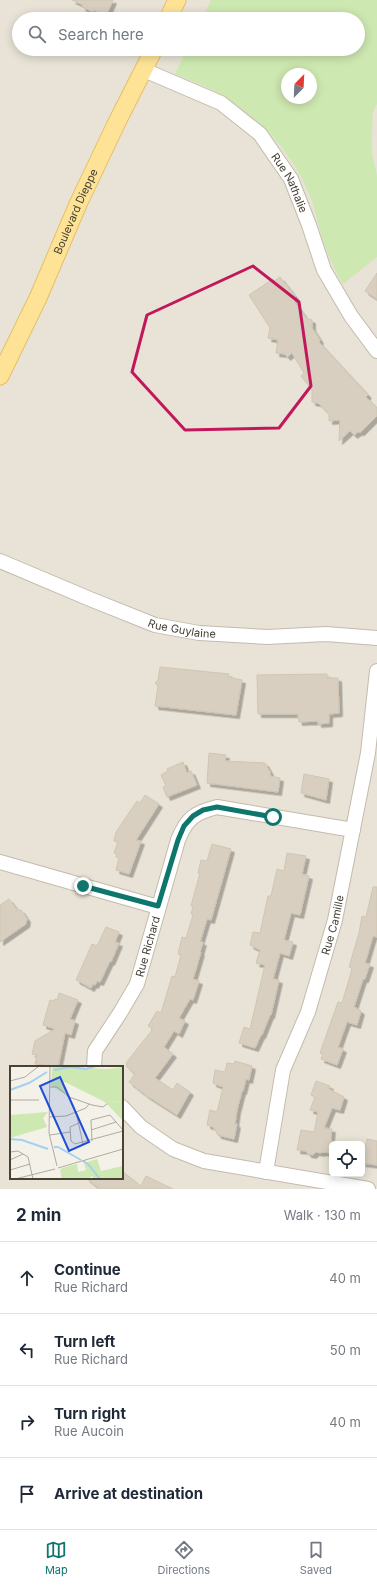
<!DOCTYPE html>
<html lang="en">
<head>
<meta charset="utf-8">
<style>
  :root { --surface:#fff; --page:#f2f2f3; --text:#1f2937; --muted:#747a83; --line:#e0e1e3; --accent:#0f766e }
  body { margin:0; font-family:Inter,sans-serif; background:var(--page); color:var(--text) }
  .controls { position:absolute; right:12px; bottom:12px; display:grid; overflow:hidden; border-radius:6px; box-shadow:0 2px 10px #0003 }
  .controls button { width:36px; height:36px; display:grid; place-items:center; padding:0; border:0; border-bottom:1px solid var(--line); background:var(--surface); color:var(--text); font:20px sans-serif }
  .compass { position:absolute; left:281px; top:68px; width:36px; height:36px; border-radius:50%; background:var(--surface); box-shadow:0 2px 10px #0003; rotate:24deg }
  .stop { position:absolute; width:12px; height:12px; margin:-9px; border:3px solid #0f766e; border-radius:50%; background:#fff }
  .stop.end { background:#0f766e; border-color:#fff; box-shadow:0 1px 4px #0008 }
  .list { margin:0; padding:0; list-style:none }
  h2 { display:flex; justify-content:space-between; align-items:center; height:52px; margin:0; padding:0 16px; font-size:17px }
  h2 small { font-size:13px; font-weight:400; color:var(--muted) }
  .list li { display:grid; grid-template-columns:26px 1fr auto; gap:12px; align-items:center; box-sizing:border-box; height:72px; padding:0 16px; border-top:1px solid var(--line) }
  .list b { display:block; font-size:15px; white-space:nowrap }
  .list p { margin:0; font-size:13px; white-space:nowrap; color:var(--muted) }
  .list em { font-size:13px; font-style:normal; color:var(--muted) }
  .icon { flex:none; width:22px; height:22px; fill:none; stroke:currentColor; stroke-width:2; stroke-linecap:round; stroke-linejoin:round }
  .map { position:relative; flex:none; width:377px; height:1189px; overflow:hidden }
  .search { position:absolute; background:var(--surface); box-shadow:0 2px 10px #0003; left:12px; right:12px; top:12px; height:44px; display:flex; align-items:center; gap:10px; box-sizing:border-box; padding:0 14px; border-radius:22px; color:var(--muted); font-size:15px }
  .sheet { height:340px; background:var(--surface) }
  nav { display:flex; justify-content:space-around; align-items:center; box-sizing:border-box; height:56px; border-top:1px solid var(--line); background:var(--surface); font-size:11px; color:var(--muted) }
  nav a { display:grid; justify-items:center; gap:2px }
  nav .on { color:var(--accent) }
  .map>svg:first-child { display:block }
  .residential { fill:#e8e3d6; fill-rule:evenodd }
  .grass { fill:#cee8b1; fill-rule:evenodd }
  .building { fill:#d9cfc0; stroke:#d0c5b0; filter:url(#shadow) }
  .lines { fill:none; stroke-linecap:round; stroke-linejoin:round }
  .minor-casing { stroke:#c3bbad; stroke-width:16 }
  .major-casing { stroke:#e4c066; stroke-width:19 }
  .minor { stroke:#fff; stroke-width:14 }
  .major { stroke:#fee397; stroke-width:17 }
  .route { stroke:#0f766e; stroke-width:5 }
  .marked { fill:none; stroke:#c2185b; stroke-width:3; stroke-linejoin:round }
  .labels { text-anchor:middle; stroke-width:4; stroke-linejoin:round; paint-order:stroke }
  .street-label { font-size:11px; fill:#474136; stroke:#fff }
  .inset-river { fill:none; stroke:#a4d0f1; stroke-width:2 }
  .inset-road { fill:none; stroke:#afaba1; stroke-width:1 }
  .view { fill:#1d4ed8; fill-opacity:0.15; stroke:#1d4ed8; stroke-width:2 }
  .inset-edge { fill:none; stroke:#474136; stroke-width:2 }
</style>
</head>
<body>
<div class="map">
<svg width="377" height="1189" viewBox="0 0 377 1189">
  <defs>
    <filter id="shadow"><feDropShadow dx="3.5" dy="3.5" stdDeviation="0" flood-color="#0004"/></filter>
  </defs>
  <rect width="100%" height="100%" fill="#f4f1e8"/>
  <!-- residential -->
  <path class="residential" d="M0,0H336L352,19H19V49H377V1189H0ZM287,74H311V98H287ZM11,1067H122V1178H11ZM332,1144H362V1174H332Z"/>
  <!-- grass -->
  <path class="grass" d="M211,0H377V104L373,112L372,133V153L377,176V257L343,284C334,269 326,252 321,234C318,224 316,214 313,204C296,156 261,118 218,93C204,85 189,80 175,74L187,49H358V19H202ZM287,74H311V98H287Z"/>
  <!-- building -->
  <path class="building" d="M72,0H113L106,16L94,10L93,12L82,7L83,5Z
    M377,273V299L365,291Z
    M280,277L295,296L294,301L306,318L312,320V328L320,340L319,342L368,395L366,397L377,408V416L361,432H358L354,435L350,431L339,441L340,420L329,421V414L318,403L312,402V390L301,376L304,373L292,353L287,357L285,354L276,353L278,340L268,338L270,328L249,295L273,279L274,281Z
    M160,667L229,674L228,677L242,680L236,715L155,706L158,686L155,683L158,680Z
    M327,674V678H338L339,713L329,714V723L318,724V721L299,722L298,714H258L257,675Z
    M209,753L226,755L225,761L265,763L270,772V776L280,778L278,792L207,783Z
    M183,762L187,773L191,771L197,785L167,797L163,787L166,786L161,775L168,771L167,769Z
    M304,774L329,779L326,800L301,793Z
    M145,795L159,804L136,840L141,841L129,874L116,870L119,858L116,857L117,854L114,853L118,842L114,841L116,832L137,801L140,803Z
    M212,844L231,849L211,920L207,919L200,942H203L200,952H201L193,979L199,981L193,1000L190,999L179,1018L185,1021L179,1034L174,1031L164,1047L173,1054L155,1078L173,1090L177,1083L190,1092L177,1115L147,1096L129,1082L135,1074L127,1067L126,1063L153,1029L148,1026L157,1011L161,1013L172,976L175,977L181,955L178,954L182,937L186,938L193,915L191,914L193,907L191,906L200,873H198L201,860L207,861Z
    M287,853L306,856L302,874L309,876L300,915L291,913L284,940L293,942L289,956L280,953L273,979L279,980L271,1015H270L262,1035H261L255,1048L239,1043L244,1027L250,1029L265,965L256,963L260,950L250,945L253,932L260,933L268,896H271L277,869L284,871Z
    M373,887H377V937L373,936L365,963L370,964L365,979H363L354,1007L361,1011L357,1025L347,1022L338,1047L343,1049L337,1065L321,1059L323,1054L320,1053L338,1002L342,1003L350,976L352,968L349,967L359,933L362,916L366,917Z
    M9,899L17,910H21L27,919L26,924L0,942V905Z
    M106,927L119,932L115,942L119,943L111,962L110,961L100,982L97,981L95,985L93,984L91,988L76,980L92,944L97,946Z
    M59,993L78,1000L70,1019L75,1021L71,1035L65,1033L58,1067L35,1064L37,1055L32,1054L35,1041L55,1029L43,1025L50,1000L54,1001L55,999L57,1000Z
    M235,1061L252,1066L249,1080L246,1079L243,1091H242L237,1110L235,1124H237L234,1139L218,1135L213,1127L207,1125L210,1110L217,1112L223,1087L213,1083L215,1070L225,1072L227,1063L234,1064Z
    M316,1081L330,1086L329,1089L344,1097L340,1110L332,1108L324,1128L332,1129L331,1136L332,1153L321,1152V1153L316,1152L313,1155L308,1154L306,1151L297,1150L301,1130L314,1132L318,1112L310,1110L315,1097L311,1095Z
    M367,1139L377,1141V1165L362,1163Z
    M122,1171L141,1186L146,1176L173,1189H100L86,1178H122Z"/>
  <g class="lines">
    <!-- minor casing -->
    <g class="minor-casing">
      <g id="minor">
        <path id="s1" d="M144,70L221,103L260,134L291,179L309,225L324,270L351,316L377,351"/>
        <path id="s2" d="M0,561L90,599L155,625L199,633L267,637L326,634L377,638"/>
        <path d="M0,862L158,907"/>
        <path id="s3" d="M94,1067L95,1051L120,1013L137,984L178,840C187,818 194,813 217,807L353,830"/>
        <path d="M122,1107L141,1127L173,1149L204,1161L368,1189"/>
        <path id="s4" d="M266,1172L283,1070L308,1012L335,920L368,753L377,671"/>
      </g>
    </g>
    <!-- major casing -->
    <g class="major-casing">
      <g id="major">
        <path d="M168,19L177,0"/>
        <path id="s5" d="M0,376L38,298L79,202L117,122L154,49"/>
      </g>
    </g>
    <!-- minor -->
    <use href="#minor" class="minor"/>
    <!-- major -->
    <use href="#major" class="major"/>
  </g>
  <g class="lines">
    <!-- route -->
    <path class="route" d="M83,886L158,906L178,840L184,826L193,816L203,810L217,807L273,817"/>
  </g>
  <!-- marked area -->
  <path class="marked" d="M253,266L299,302L311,386L279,428L185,430L132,372L147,315Z"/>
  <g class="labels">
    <!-- street labels -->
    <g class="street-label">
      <text dy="4" stroke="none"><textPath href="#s1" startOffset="191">Rue Nathalie</textPath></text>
      <text dy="4" stroke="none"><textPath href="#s5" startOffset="181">Boulevard Dieppe</textPath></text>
      <text dy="4" stroke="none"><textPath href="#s2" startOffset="195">Rue Guylaine</textPath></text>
      <text dy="4" stroke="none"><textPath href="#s4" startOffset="257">Rue Camille</textPath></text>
      <text dy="4" stroke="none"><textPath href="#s3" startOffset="134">Rue Richard</textPath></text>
    </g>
  </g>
  <!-- overview -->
  <g transform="translate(10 1066)">
    <rect width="113" height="113" fill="#f4f1e8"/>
    <path d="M42,0L97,3L113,1V36L93,35L55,16L53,17L57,23L55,28L41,20ZM38,46L33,52L37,61L0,72V49Z" fill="#cee8b1"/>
    <path d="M93,35L113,36V55L98,39ZM87,93L91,105L113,100V113H84L82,110L78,113H52L50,104L52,102L67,98L68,106L76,104L74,97Z" fill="#cee8b1"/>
    <path class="inset-river" d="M44,4L60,1L76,3L86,0M0,24L19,17L37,6M0,73L12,74L38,83M44,81H48L71,94M73,95L78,98L90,113"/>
    <path class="inset-road" d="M40,0L39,67L47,100M0,15L15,11L29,0M40,21H47L59,31L82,39L93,41L97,38M0,34H29M66,46L73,78M39,51L56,50L76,42L79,38M69,57L60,61L61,75L65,78L113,65M81,64L106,56M40,69L60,66M82,75L81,54L100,49L113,64M0,86L8,85L18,91L23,113M0,94L13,88M48,102L113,83M0,104L20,98M5,113L45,103"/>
    <path class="view" d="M50,11L79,76L59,85L30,20Z"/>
    <rect width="113" height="113" class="inset-edge"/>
  </g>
</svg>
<div class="controls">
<button><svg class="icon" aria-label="locate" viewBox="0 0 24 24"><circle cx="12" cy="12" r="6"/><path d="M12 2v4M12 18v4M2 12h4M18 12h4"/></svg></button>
</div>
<svg class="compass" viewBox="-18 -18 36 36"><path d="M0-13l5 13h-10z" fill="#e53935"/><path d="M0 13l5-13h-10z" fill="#747a83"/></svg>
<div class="stop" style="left:273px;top:817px"></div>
<div class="stop end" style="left:83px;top:886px"></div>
<div class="search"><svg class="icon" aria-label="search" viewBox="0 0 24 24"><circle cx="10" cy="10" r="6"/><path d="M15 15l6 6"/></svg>Search here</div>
</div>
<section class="sheet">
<h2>2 min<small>Walk · 130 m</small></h2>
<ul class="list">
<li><svg class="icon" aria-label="ahead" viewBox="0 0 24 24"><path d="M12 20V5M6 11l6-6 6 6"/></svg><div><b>Continue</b><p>Rue Richard</p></div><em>40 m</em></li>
<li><svg class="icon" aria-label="left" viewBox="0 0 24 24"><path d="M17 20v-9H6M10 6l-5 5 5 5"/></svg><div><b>Turn left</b><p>Rue Richard</p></div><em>50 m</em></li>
<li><svg class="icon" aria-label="right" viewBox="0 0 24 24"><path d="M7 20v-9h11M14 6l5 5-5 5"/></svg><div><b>Turn right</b><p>Rue Aucoin</p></div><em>40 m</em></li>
<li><svg class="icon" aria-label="arrive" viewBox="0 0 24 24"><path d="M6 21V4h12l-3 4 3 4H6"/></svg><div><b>Arrive at destination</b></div></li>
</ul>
</section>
<nav>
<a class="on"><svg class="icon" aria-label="map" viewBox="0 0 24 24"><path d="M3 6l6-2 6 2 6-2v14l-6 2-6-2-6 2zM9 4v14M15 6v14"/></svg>Map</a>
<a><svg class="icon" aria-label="directions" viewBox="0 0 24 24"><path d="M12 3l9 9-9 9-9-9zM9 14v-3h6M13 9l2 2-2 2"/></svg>Directions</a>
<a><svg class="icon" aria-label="saved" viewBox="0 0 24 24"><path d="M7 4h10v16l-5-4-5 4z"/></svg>Saved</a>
</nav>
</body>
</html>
